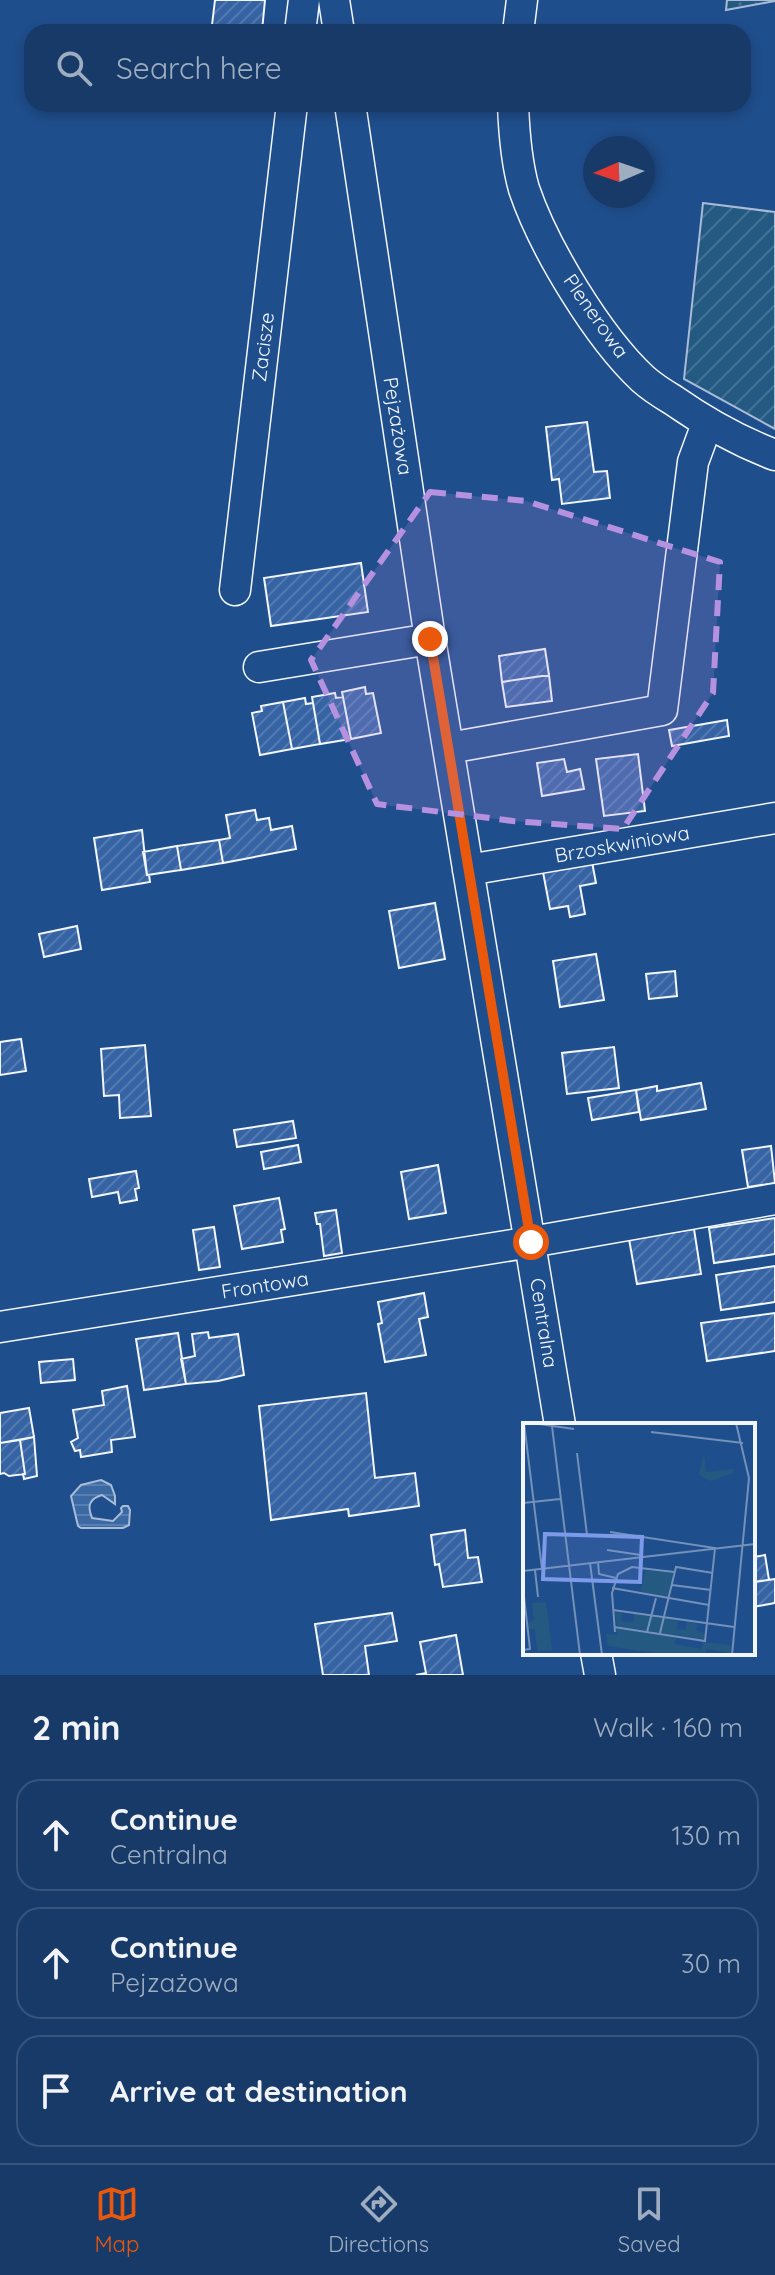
<!DOCTYPE html>
<html lang="en">
<head>
<meta charset="utf-8">
<style>
  :root { --surface:#173a69; --page:#20416f; --text:#f1f3f6; --muted:#9eadc0; --line:#36547d; --accent:#ea580c }
  body { margin:0; font-family:Quicksand,sans-serif; background:var(--page); color:var(--text) }
  .compass { position:absolute; left:583px; top:136px; width:72px; height:72px; border-radius:50%; background:var(--surface); box-shadow:0 4px 12px #0003; rotate:268deg }
  .stop { position:absolute; width:24px; height:24px; margin:-18px; border:6px solid #ea580c; border-radius:50%; background:#fff }
  .stop.end { background:#ea580c; border-color:#fff; box-shadow:0 2px 8px #0008 }
  .list { margin:0; padding:0; list-style:none }
  h2 { display:flex; justify-content:space-between; align-items:center; height:104px; margin:0; padding:0 32px; font-size:34px }
  h2 small { font-size:26px; font-weight:400; color:var(--muted) }
  .list li { display:grid; grid-template-columns:52px 1fr auto; gap:24px; align-items:center; box-sizing:border-box; height:112px; margin:0 16px 16px; padding:0 16px; border:2px solid var(--line); border-radius:24px }
  .list b { display:block; font-size:30px; white-space:nowrap }
  .list p { margin:0; font-size:26px; white-space:nowrap; color:var(--muted) }
  .list em { font-size:26px; font-style:normal; color:var(--muted) }
  .icon { flex:none; width:44px; height:44px; fill:none; stroke:currentColor; stroke-width:2; stroke-linecap:round; stroke-linejoin:round }
  .map { position:relative; flex:none; width:775px; height:1675px; overflow:hidden }
  .search { position:absolute; background:var(--surface); box-shadow:0 4px 12px #0003; left:24px; right:24px; top:24px; height:88px; display:flex; align-items:center; gap:20px; box-sizing:border-box; padding:0 28px; border-radius:24px; color:var(--muted); font-size:30px }
  .sheet { height:488px; background:var(--surface) }
  nav { display:flex; justify-content:space-around; align-items:center; box-sizing:border-box; height:112px; border-top:2px solid var(--line); background:var(--surface); font-size:22px; color:var(--muted) }
  nav a { display:grid; justify-items:center; gap:4px }
  nav .on { color:var(--accent) }
  .map>svg:first-child { display:block }
  .grass { fill:url(#grass-dots); stroke:#a8bbd7; stroke-width:2 }
  .garden { fill:url(#garden-furrows); stroke:#a8bbd7; stroke-width:2 }
  .water { fill:url(#water-rules); stroke:#a8bbd7; stroke-width:2 }
  .building { fill:url(#building-hatch); stroke:#f2f6ff; stroke-width:2 }
  .lines { fill:none; stroke-linecap:round; stroke-linejoin:round }
  .minor-casing { stroke:#f2f6ff; stroke-width:33 }
  .minor { stroke:#1f4e8c; stroke-width:30 }
  .route { stroke:#ea580c; stroke-width:10 }
  .marked { fill:#b691df; fill-opacity:0.2; stroke:#b691df; stroke-width:6; stroke-dasharray:16 10; stroke-linejoin:round }
  .labels { text-anchor:middle; stroke-width:6; stroke-linejoin:round; paint-order:stroke }
  .street-label { font-size:20px; fill:#f2f6ff; stroke:#1f4e8c }
  .inset-road { fill:none; stroke:#7391ba; stroke-width:2 }
  .view { fill:#7d9aea; fill-opacity:0.15; stroke:#7d9aea; stroke-width:4 }
  .inset-edge { fill:none; stroke:#f2f6ff; stroke-width:4 }
</style>
</head>
<body>
<div class="map">
<svg width="775" height="1675" viewBox="0 0 775 1675">
  <defs>
    <pattern id="grass-dots" width="8" height="8" patternUnits="userSpaceOnUse" patternTransform="scale(2)"><rect width="8" height="8" fill="#245a82"/><path d="M2 2h.1M6 6h.1" fill="none" stroke="#447295" stroke-width="1.8" stroke-linecap="round"/></pattern>
    <pattern id="garden-furrows" width="10" height="10" patternUnits="userSpaceOnUse" patternTransform="scale(2)"><rect width="10" height="10" fill="#245a82"/><path d="M-1 1l2-2M0 10L10 0M9 11l2-2" fill="none" stroke="#447295"/></pattern>
    <pattern id="water-rules" width="6" height="5" patternUnits="userSpaceOnUse" patternTransform="scale(2)"><rect width="6" height="5" fill="#3b69a3"/><path d="M0 2.5h6" fill="none" stroke="#587fb1"/></pattern>
    <pattern id="building-hatch" width="6" height="6" patternUnits="userSpaceOnUse" patternTransform="scale(2)"><rect width="6" height="6" fill="#3563a3"/><path d="M-1 1l2-2M0 6l6-6M5 7l2-2" fill="none" stroke="#537ab1"/></pattern>
  </defs>
  <rect width="100%" height="100%" fill="#1f4e8c"/>
  <!-- grass -->
  <path class="grass" d="M727,0H775V1L726,10Z"/>
  <!-- garden -->
  <path class="garden" d="M703,203L775,212V429L684,379Z"/>
  <!-- water -->
  <path class="water" d="M101,1480L111,1485L115,1496V1504L102,1495C89,1499 87,1506 92,1518L113,1521L122,1512L121,1508L123,1506H128L130,1510L129,1525L123,1528H81L78,1526L71,1496L81,1485Z"/>
  <!-- building -->
  <path class="building" d="M215,0H265L262,31L214,32L215,25H212Z
    M587,422L594,472L607,471L610,498L562,504L559,479L552,480L546,427Z
    M361,563L368,612L271,626L264,578Z
    M545,649L549,675L502,682L499,656Z
    M549,675L552,701L506,707L502,682Z
    M365,687L366,694L373,693L381,733L351,739L342,692Z
    M335,693L336,698L343,697L351,739L320,744L312,697Z
    M305,698L306,704L313,703L320,744L292,749L283,702Z
    M283,702L292,749L260,755L252,713L262,711L261,706Z
    M727,720L729,736L672,746L669,730Z
    M638,754L645,811L604,816L596,759Z
    M564,759L567,772L580,769L584,789L542,796L537,763Z
    M255,810L257,820L269,818L271,830L292,826L296,849L223,863L219,840L230,838L226,815Z
    M142,830L147,875H149L150,882L102,890L94,838Z
    M219,840L223,863L181,870L177,846Z
    M177,846L181,870L147,875L143,852Z
    M592,862L596,883L580,886L585,914L570,917L568,906L550,909L543,872Z
    M435,903L445,959L399,968L389,911Z
    M77,926L81,949L44,957L39,934Z
    M596,954L604,1000L560,1007L553,961Z
    M675,971L677,996L649,999L646,974Z
    M21,1039L26,1071L0,1075V1042Z
    M145,1045L151,1116L120,1118L119,1095L104,1096L101,1049Z
    M614,1047L619,1088L567,1094L562,1053Z
    M701,1083L706,1109L641,1120L636,1090L657,1086V1091Z
    M636,1090L639,1112L592,1120L588,1098Z
    M293,1121L296,1138L237,1147L234,1130Z
    M298,1145L301,1162L264,1169L261,1152Z
    M771,1146L775,1183L748,1187L742,1150Z
    M438,1165L446,1213L409,1219L401,1172Z
    M136,1171L139,1188L135,1189L137,1200L120,1203L118,1192L92,1197L89,1179Z
    M279,1198L285,1229L281,1230L283,1242L242,1249L234,1206Z
    M336,1210L342,1253L324,1256L320,1224H317L315,1213Z
    M775,1218V1254L714,1263L709,1228Z
    M214,1227L220,1267L199,1270L193,1230Z
    M694,1229L701,1274L637,1284L629,1239Z
    M775,1266V1302L721,1310L716,1275Z
    M424,1293L428,1317L419,1319L426,1355L385,1362L378,1324L382,1323L378,1302Z
    M775,1313V1351L707,1361L701,1323Z
    M208,1332L209,1338L238,1334L244,1375L218,1381L186,1384L181,1359L195,1356L192,1334Z
    M178,1333L186,1384L144,1390L136,1339Z
    M73,1359L75,1380L41,1383L39,1362Z
    M127,1386L135,1437L111,1440L112,1452L81,1457L80,1450L75,1451L71,1442L78,1438L73,1410L104,1405L102,1391Z
    M366,1393L375,1478L415,1473L419,1506L349,1516L348,1509L271,1520L259,1406Z
    M29,1408L34,1437L0,1443V1413Z
    M34,1437L37,1476L24,1479L23,1474H25L20,1440Z
    M20,1440L25,1474L9,1476L4,1473L0,1474V1443Z
    M465,1530L468,1558L478,1557L482,1582L443,1587L439,1564L435,1565L431,1535Z
    M765,1555L769,1580L753,1582V1557Z
    M775,1579V1603L753,1607V1582Z
    M392,1613L397,1641L365,1646L369,1675H323L315,1624Z
    M456,1635L463,1675H416L426,1673L420,1642Z"/>
  <g class="lines">
    <!-- minor casing -->
    <g class="minor-casing">
      <path id="minor" d="M334,0L339,32
        M300,32L304,0
        M518,32L522,0
        M350,104L430,639L560,1425
        M513,104C514,132 516,161 524,189C544,248 598,337 643,379C652,387 663,394 673,400C706,423 738,441 775,455
        M235,590L292,104
        M259,667L430,639
        M449,748L662,710L693,462L707,424
        M468,870L775,818
        M0,1327L531,1242L775,1199
        M596,1653L600,1675"/>
    </g>
    <!-- minor -->
    <use href="#minor" class="minor"/>
  </g>
  <g class="lines">
    <!-- route -->
    <path class="route" d="M430,639L531,1242"/>
  </g>
  <!-- marked area -->
  <path class="marked" d="M430,492L526,501L720,562L713,693L623,829L513,821L377,804L311,660Z"/>
  <g class="labels">
    <!-- street labels -->
    <g class="street-label">
      <text transform="translate(596 316) rotate(55)" y="7">Plenerowa</text>
      <text transform="translate(263 347) rotate(-83)" y="7">Zacisze</text>
      <text transform="translate(398 426) rotate(81)" y="7">Pejzażowa</text>
      <text transform="translate(622 844) rotate(-10)" y="7">Brzoskwiniowa</text>
      <text transform="translate(265 1285) rotate(-9)" y="7">Frontowa</text>
      <text transform="translate(544 1323) rotate(81)" y="7">Centralna</text>
    </g>
  </g>
  <!-- overview -->
  <g transform="translate(523 1423)">
    <rect width="232" height="232" fill="#1f4e8c"/>
    <path d="M123,147L150,150L144,175L117,168ZM92,189L99,190L98,198L110,199L111,191L155,198L154,206L163,207L164,199L174,201L173,208L182,210L181,216L94,203ZM93,205L153,215L152,221L179,226L180,219L208,222L207,230L183,226V232H145L85,223L83,211L94,212Z" fill="#245a82"/>
    <path d="M181,30L183,49L211,46L210,50L188,58L176,52Z" fill="#245a82"/>
    <path d="M23,179L29,227L14,228L12,206H5L4,199L11,198L9,180Z" fill="#245a82"/>
    <path class="inset-road" d="M1,0L19,146M9,0L51,6M29,3L57,232M128,9L220,20M54,30L64,112M0,80L37,76M87,109L192,125L182,218L91,204M84,127L118,132M75,139L76,151L93,155M67,140L79,232M12,147L15,174M0,148L232,121M149,162L188,167M0,165L7,226L0,227M89,165L186,182M90,187L211,204M92,209L89,170L95,151L109,144L151,149M124,209L133,175M137,210L153,144L190,150M209,232L226,55L213,0"/>
    <path class="view" d="M22,111L119,114L117,159L20,156Z"/>
    <rect width="232" height="232" class="inset-edge"/>
  </g>
</svg>
<svg class="compass" viewBox="-18 -18 36 36"><path d="M0-13l5 13h-10z" fill="#e53935"/><path d="M0 13l5-13h-10z" fill="#9eadc0"/></svg>
<div class="stop" style="left:531px;top:1242px"></div>
<div class="stop end" style="left:430px;top:639px"></div>
<div class="search"><svg class="icon" aria-label="search" viewBox="0 0 24 24"><circle cx="10" cy="10" r="6"/><path d="M15 15l6 6"/></svg>Search here</div>
</div>
<section class="sheet">
<h2>2 min<small>Walk · 160 m</small></h2>
<ul class="list">
<li><svg class="icon" aria-label="ahead" viewBox="0 0 24 24"><path d="M12 20V5M6 11l6-6 6 6"/></svg><div><b>Continue</b><p>Centralna</p></div><em>130 m</em></li>
<li><svg class="icon" aria-label="ahead" viewBox="0 0 24 24"><path d="M12 20V5M6 11l6-6 6 6"/></svg><div><b>Continue</b><p>Pejzażowa</p></div><em>30 m</em></li>
<li><svg class="icon" aria-label="arrive" viewBox="0 0 24 24"><path d="M6 21V4h12l-3 4 3 4H6"/></svg><div><b>Arrive at destination</b></div></li>
</ul>
</section>
<nav>
<a class="on"><svg class="icon" aria-label="map" viewBox="0 0 24 24"><path d="M3 6l6-2 6 2 6-2v14l-6 2-6-2-6 2zM9 4v14M15 6v14"/></svg>Map</a>
<a><svg class="icon" aria-label="directions" viewBox="0 0 24 24"><path d="M12 3l9 9-9 9-9-9zM9 14v-3h6M13 9l2 2-2 2"/></svg>Directions</a>
<a><svg class="icon" aria-label="saved" viewBox="0 0 24 24"><path d="M7 4h10v16l-5-4-5 4z"/></svg>Saved</a>
</nav>
</body>
</html>
